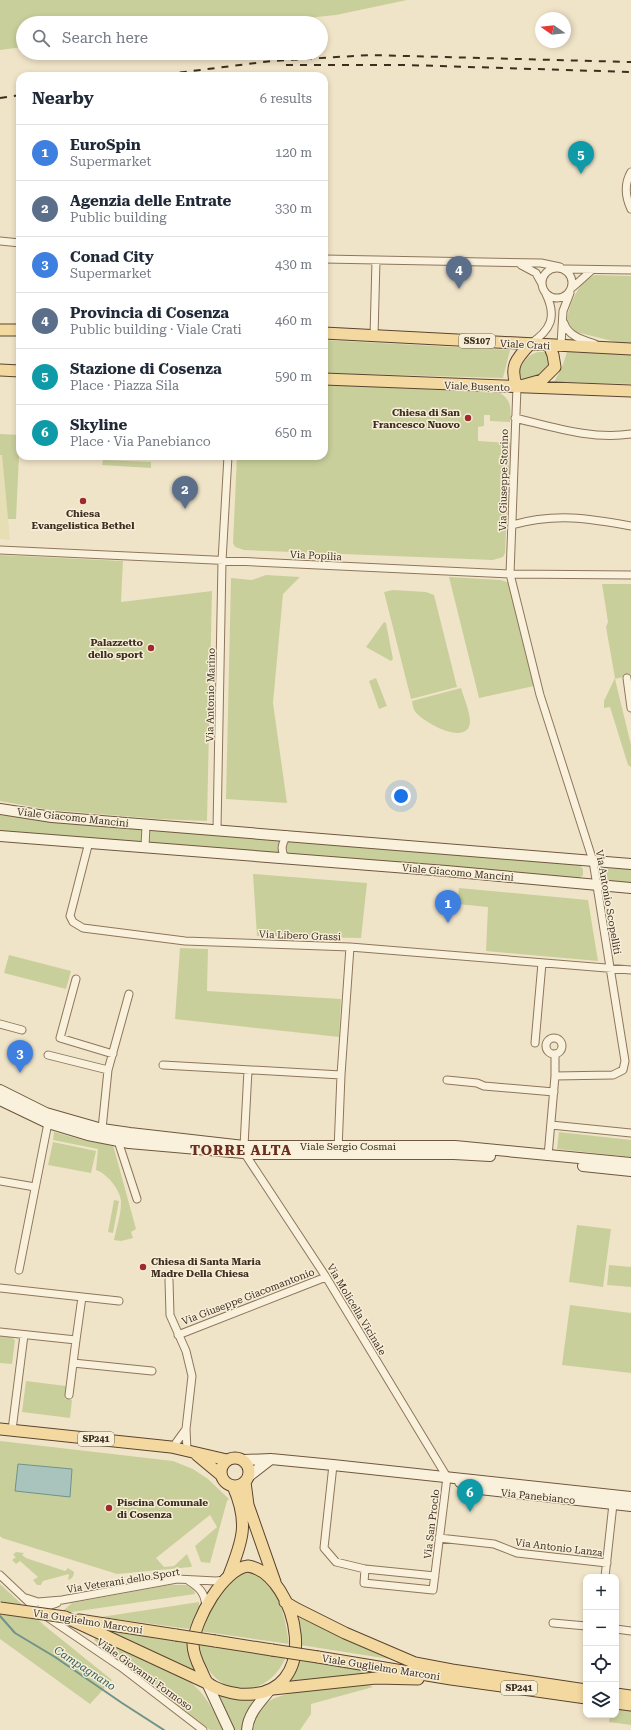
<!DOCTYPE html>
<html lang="en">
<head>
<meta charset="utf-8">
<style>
  :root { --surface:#fff; --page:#f2f2f3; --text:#1f2937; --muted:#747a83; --line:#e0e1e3; --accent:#9e2a2b }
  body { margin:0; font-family:"Roboto Serif",serif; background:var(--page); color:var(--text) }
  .controls { position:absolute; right:12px; bottom:12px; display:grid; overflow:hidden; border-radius:8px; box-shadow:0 2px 6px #0003 }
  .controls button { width:36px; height:36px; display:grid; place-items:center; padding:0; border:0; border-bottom:1px solid var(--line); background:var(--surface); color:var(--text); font:20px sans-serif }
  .compass { position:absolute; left:535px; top:12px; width:36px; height:36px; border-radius:50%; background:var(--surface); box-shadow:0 2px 6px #0003; rotate:284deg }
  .you { position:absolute; left:401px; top:796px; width:14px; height:14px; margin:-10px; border:3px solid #fff; border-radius:50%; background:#1a73e8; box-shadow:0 0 0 6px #1a73e833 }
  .badge { display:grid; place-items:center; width:26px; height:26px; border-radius:50%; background:var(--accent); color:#fff; font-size:13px; font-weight:700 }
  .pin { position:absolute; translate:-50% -33px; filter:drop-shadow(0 1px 2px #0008) }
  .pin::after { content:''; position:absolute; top:21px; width:14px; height:12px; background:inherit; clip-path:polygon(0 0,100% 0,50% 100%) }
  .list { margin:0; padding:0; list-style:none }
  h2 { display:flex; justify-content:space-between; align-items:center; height:52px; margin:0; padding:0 16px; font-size:17px }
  h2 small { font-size:13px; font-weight:400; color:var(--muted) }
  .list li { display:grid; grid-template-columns:26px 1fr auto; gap:12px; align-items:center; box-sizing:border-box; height:56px; padding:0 16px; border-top:1px solid var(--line) }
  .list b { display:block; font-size:15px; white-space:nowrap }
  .list p { margin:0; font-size:13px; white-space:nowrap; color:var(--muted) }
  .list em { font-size:13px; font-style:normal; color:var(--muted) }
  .icon { flex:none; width:22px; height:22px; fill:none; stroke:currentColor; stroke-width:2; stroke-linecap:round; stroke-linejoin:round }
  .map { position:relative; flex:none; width:631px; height:1730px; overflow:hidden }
  .search { position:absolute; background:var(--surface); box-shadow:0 2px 6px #0003; left:16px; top:16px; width:312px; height:44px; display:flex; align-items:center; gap:10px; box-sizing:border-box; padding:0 14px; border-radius:22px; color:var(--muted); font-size:15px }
  .panel { position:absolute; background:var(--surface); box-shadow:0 2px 6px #0003; left:16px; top:72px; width:312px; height:388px; border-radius:12px }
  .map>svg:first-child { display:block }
  .farmland { fill:#e6deb5 }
  .green { fill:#c9cf9b }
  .water { fill:#a9c4bc; stroke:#6f938a }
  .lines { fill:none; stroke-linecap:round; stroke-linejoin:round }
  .stream { stroke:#6f938a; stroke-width:2 }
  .street-casing { stroke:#8d765c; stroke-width:9 }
  .secondary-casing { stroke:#6f573f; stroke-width:12 }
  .primary-casing { stroke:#5b4430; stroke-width:13 }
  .street { stroke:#faf1dc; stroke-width:7 }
  .secondary { stroke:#faf1dc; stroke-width:10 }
  .primary { stroke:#f3d9a0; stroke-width:11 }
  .rail { stroke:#3d2e20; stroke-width:2; stroke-dasharray:7 7; stroke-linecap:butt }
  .primary-bridge-casing { stroke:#5b4430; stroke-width:13; stroke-linecap:butt }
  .primary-bridge { stroke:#f3d9a0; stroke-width:11 }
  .poi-dot { fill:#9e2a2b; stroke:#f7eed8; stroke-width:1.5 }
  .labels { text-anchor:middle; stroke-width:3; stroke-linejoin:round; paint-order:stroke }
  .shield { fill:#f7eed8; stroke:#756857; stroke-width:1 }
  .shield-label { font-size:9px; font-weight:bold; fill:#3d2e20 }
  .street-label { font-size:10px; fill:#3d2e20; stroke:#f7eed8 }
  .poi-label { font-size:10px; font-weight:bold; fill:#3d2e20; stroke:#f7eed8; text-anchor:end }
  .water-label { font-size:11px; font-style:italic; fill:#2f5d5a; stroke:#f7eed8 }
  .district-label { font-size:14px; font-weight:bold; letter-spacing:1px; fill:#6b2e1e; stroke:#f7eed8 }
</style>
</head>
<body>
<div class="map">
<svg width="631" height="1730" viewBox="0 0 631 1730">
  <rect width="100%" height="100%" fill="#f0e4c8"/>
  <!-- farmland -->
  <path class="farmland" d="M0,455H2L10,540L0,539Z"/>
  <!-- green -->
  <path class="green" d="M0,0H407L336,15L258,23H23V47L0,50Z
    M595,275L631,276V343H620L576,332L571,328L567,319C570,303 578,282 595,275Z
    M324,340L510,350L503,378L324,373Z
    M538,352H547L550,364C544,375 535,382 522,380L519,371C524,361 527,355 538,352Z
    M567,352L631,354V384L554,382L562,367Z
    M324,384L500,393C512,401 511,408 510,422L490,421V415H484V426L478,427V441L510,443L505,553L503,557L493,560L244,550L235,547L233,543L237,456H324Z
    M0,434L20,435L16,519H8L2,455H0Z
    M103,460L151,462V468L102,465Z
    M0,555L123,561L121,602L212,591L207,821L158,819L50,810L0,801Z
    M266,575L300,577L283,594L273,703L287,803L226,799L231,578L252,580Z
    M449,577L501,580L510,583L534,686L479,698Z
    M602,584H631V675L615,679L631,745V767L628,765L610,707L604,708V701L615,678L606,627L608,622Z
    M393,590L426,592L434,595L457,687L411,699L384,592Z
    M384,622L386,623L393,659L391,661L366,647Z
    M376,678L387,706L379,709L369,681Z
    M461,688C464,698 470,712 470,722C468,748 420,721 414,710C413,707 412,703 412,701Z
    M0,815L81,824L580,865L583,869V875L580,878L0,831Z
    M604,868L631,869V885L605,882L602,871Z
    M253,874L367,883L361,938L257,936Z
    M459,888L588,900L598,961L486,951L488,907L457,904Z
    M180,948L208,949L207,991L341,999L339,1037L175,1019Z
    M9,955L71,971L66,989L4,973Z
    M54,1132L83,1140L113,1145L136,1229L131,1232L133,1238L121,1241L114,1240C116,1229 121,1215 121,1203C122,1192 107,1173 96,1170L98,1149L53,1140Z
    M559,1132L631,1140V1157L557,1149Z
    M53,1142L96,1151L91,1173L48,1165Z
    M114,1200L119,1201L113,1233L108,1232Z
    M577,1225L611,1229L603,1287L569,1282Z
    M609,1265L631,1267V1287L607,1285Z
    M570,1305L631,1313V1373L562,1365Z
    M0,1336L11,1337L15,1340L12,1364L0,1363Z
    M26,1381L66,1386L65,1399L72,1400L70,1418L22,1412Z
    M0,1441L173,1461L193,1469L208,1479L229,1499L227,1501L210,1563L201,1562L195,1546L217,1527L210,1515L156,1558L164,1567L174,1566L187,1554L192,1566L191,1567L117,1574L2,1538L0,1536Z
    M16,1552L24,1553L22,1555L26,1558L65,1571L68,1568L74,1572C74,1576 72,1579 68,1580L69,1574L43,1581L41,1585H37L33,1580L38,1577L20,1561L16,1564L12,1560L16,1557L13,1555Z
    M249,1571C252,1572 257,1574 260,1576C280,1589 286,1622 289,1644L199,1631L202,1623L233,1576Z
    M0,1584L45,1626L112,1680L90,1704L0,1639Z
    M170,1585H186L194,1590L195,1594L72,1612L64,1610L72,1603Z
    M199,1602V1608L189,1629L101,1617Z
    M293,1615L396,1660L300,1645Z
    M99,1629L188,1643L197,1674Z
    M96,1637L185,1678C205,1692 213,1710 224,1730H210L94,1640Z
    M199,1644L286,1657C265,1706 206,1696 199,1644Z
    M298,1658L393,1672L283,1685Z
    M367,1684L373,1687L311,1704V1714L300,1730H252C254,1719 260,1707 269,1701C289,1689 342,1687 367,1684Z
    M215,1691L239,1699L260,1698L244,1730H233Z
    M616,1708L631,1710V1725L609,1722L610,1715H616Z"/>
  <!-- water -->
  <path class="water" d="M18,1464L72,1469L70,1497L15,1491Z"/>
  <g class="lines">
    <!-- stream -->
    <path class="stream" d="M0,1616L15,1633L55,1657L122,1703L164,1730"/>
    <!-- street casing -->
    <g class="street-casing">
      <path id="street" d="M631,172C624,184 625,196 631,209
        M0,241L20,243
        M324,259L541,263L560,267
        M521,265L536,273L542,284
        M542 283a15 15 0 1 1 30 0a15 15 0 1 1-30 0Z
        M565,269L631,270
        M573,287L592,270
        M564,323C568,336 583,340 595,344
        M374,336L376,260
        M530,344C551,330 557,317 546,294
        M561,345L563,311L570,293
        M517,387L510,574L540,695L593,861L625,1061L623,1070L613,1075L555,1076L548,1156
        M515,418C553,427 592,440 631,434
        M512,525C555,513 588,518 631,526
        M0,550L510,574L631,575
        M627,678L631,708
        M217,829L222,561L228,456
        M89,842L70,916L73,922L83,928L185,941L350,947L631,970
        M145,847L146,825
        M285,858C280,849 282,844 287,835
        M76,979L60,1038L113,1054
        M0,1024L22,1030
        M546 1046a8 8 0 1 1 16 0a8 8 0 1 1-16 0Z
        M535,1043L542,963
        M48,1055L108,1070
        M555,1055V1076
        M163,1065L341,1075
        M447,1080L477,1083L484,1086L554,1092
        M551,1125L631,1133
        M102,1129L108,1070L129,994
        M118,1141L137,1199
        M244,1146L248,1070
        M338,1150L341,1075L350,947
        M245,1154L326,1277L447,1477L433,1590L364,1583L365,1569
        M0,1181L35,1187
        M19,1270L48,1123
        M169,1280L170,1315L186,1351L192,1376L186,1429L187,1450
        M0,1288L119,1301
        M0,1332L76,1340L69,1395
        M178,1335L326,1277
        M76,1340L82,1297
        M73,1363L152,1371
        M12,1430L24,1335
        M173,1447L186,1429
        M333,1465L324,1548L336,1562L365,1569L435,1576
        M439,1538L494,1544L517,1553L607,1563
        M0,1575L37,1610L121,1667L203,1730
        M605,1577L613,1504
        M189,1581C200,1588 205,1593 206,1607
        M26,1598L38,1602L62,1600L177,1579L216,1581L225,1580
        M37,1610L57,1603
        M553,1623L586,1626
        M616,1629L631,1631"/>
    </g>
    <!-- secondary casing -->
    <g class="secondary-casing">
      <path id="secondary" d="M0,809L52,817L631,864
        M0,836L446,871L631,888
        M0,1090L46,1113L102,1129L130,1133L244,1146H455L631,1163
        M0,1100L48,1123L88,1135L129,1143L255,1154H454L490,1156
        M583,1166L631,1171
        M244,1460L271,1459L333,1465L631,1497
        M249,1476L271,1459
        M460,1482L480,1489L631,1506
        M207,1683L229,1730
        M247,1730C248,1714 260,1702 270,1690"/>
    </g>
    <!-- primary casing -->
    <g class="primary-casing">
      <path id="primary" d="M0,330H20
        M324,333L631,349
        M530,344C516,359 509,367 517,387L542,380L555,367L553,355L549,345
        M0,370L20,371
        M324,379L631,391
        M0,1429L171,1447L227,1460
        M197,1455L221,1475
        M221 1472a14 14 0 1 1 28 0a14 14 0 1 1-28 0Z
        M245,1482L248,1505L275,1582
        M248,1566C297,1574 328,1701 239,1694C230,1693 215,1689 208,1683C205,1680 203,1674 201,1670C197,1662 193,1653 193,1644C195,1620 223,1569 248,1566Z
        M229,1575C243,1540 249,1522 233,1486
        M285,1602L297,1609L345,1633L415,1663L452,1670L586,1690
        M65,1617L207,1683
        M79,1620L176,1635
        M215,1641L272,1650
        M318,1657L451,1679L586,1698
        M273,1689L376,1678L418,1679
        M616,1694L631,1696
        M616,1703L631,1705"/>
    </g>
    <!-- street -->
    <use href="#street" class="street"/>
    <!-- secondary -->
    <use href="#secondary" class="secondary"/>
    <!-- primary -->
    <use href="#primary" class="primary"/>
    <!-- rail -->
    <path class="rail" d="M286,65H406L631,72
      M152,76L272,61L370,55L631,62
      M0,98L20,95"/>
    <!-- primary-bridge casing -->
    <g class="primary-bridge-casing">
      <path id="primary-bridge" d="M0,1608L65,1617
        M176,1635L215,1641
        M272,1650L318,1657"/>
    </g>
    <!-- primary-bridge -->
    <use href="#primary-bridge" class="primary-bridge"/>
  </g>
  <!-- markers -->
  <g class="poi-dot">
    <circle cx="468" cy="418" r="4"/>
    <circle cx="83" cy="501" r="4"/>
    <circle cx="151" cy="648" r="4"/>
    <circle cx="143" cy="1267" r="4"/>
    <circle cx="109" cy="1508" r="4"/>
  </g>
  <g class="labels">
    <!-- shield labels -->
    <g class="shield">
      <rect x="459" y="334" width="36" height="14" rx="3"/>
      <rect x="78" y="1432" width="36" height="14" rx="3"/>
      <rect x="501" y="1681" width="36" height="14" rx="3"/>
    </g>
    <g class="shield-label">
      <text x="477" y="344">SS107</text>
      <text x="96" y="1442">SP241</text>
      <text x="519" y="1691">SP241</text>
    </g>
    <!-- street labels -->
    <g class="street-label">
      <text transform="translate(525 344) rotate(3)" y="4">Viale Crati</text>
      <text transform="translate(477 386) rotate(2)" y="4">Viale Busento</text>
      <text transform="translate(503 480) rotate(-89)" y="4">Via Giuseppe Storino</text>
      <text transform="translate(316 555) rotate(3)" y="4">Via Popilia</text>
      <text transform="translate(210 695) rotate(-89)" y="4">Via Antonio Marino</text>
      <text transform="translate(73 817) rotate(6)" y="4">Viale Giacomo Mancini</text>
      <text transform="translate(458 872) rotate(5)" y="4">Viale Giacomo Mancini</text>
      <text transform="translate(609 902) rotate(80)" y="4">Via Antonio Scopelliti</text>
      <text transform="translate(300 935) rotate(2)" y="4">Via Libero Grassi</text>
      <text x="348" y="1150">Viale Sergio Cosmai</text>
      <text transform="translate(248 1296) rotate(-21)" y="4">Via Giuseppe Giacomantonio</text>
      <text transform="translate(357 1309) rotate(59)" y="4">Via Molicella Vicinale</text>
      <text transform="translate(538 1496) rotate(6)" y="4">Via Panebianco</text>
      <text transform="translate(431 1524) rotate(-83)" y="4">Via San Proclo</text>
      <text transform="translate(559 1547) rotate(7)" y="4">Via Antonio Lanza</text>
      <text transform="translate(123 1580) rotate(-9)" y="4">Via Veterani dello Sport</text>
      <text transform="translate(88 1621) rotate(9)" y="4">Via Guglielmo Marconi</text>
      <text transform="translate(381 1667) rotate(9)" y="4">Viale Guglielmo Marconi</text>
      <text transform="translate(145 1674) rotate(36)" y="4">Viale Giovanni Formoso</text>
    </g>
    <!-- poi labels -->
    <g class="poi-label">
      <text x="460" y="416">Chiesa di San<tspan x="460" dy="12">Francesco Nuovo</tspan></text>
      <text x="83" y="517" text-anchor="middle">Chiesa<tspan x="83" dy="12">Evangelistica Bethel</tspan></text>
      <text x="143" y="646">Palazzetto<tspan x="143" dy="12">dello sport</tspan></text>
      <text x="151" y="1265" text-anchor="start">Chiesa di Santa Maria<tspan x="151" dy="12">Madre Della Chiesa</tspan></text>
      <text x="117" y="1506" text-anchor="start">Piscina Comunale<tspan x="117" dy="12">di Cosenza</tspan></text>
    </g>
    <!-- water labels -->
    <g class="water-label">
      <text transform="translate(85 1668) rotate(33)" y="4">Campagnano</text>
    </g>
    <!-- district labels -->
    <g class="district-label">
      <text x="241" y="1155">TORRE ALTA</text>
    </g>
  </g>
</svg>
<div class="controls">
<button>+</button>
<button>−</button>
<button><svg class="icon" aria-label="locate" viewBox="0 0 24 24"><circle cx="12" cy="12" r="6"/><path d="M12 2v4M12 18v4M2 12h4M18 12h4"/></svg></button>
<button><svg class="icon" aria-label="layers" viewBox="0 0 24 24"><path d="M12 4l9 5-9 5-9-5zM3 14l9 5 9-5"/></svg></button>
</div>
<svg class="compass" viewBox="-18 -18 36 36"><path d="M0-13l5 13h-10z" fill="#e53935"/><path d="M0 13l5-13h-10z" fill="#747a83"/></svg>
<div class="you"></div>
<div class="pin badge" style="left:448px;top:923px;background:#3f7fe0">1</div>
<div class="pin badge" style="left:185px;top:509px;background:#5c6f8a">2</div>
<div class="pin badge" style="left:20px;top:1073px;background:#3f7fe0">3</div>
<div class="pin badge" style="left:459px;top:289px;background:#5c6f8a">4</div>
<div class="pin badge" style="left:581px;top:174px;background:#0f9aa8">5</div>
<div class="pin badge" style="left:470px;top:1512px;background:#0f9aa8">6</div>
<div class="search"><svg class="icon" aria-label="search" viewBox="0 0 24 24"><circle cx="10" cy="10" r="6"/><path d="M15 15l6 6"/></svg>Search here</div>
<section class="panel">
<h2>Nearby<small>6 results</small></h2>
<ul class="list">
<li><span class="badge" style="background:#3f7fe0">1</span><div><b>EuroSpin</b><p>Supermarket</p></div><em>120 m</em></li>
<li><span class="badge" style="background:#5c6f8a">2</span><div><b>Agenzia delle Entrate</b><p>Public building</p></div><em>330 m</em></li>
<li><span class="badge" style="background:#3f7fe0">3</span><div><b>Conad City</b><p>Supermarket</p></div><em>430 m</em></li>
<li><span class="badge" style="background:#5c6f8a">4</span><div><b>Provincia di Cosenza</b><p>Public building · Viale Crati</p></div><em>460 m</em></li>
<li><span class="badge" style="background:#0f9aa8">5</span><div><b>Stazione di Cosenza</b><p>Place · Piazza Sila</p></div><em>590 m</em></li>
<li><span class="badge" style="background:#0f9aa8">6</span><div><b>Skyline</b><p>Place · Via Panebianco</p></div><em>650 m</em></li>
</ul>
</section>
</div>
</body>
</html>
